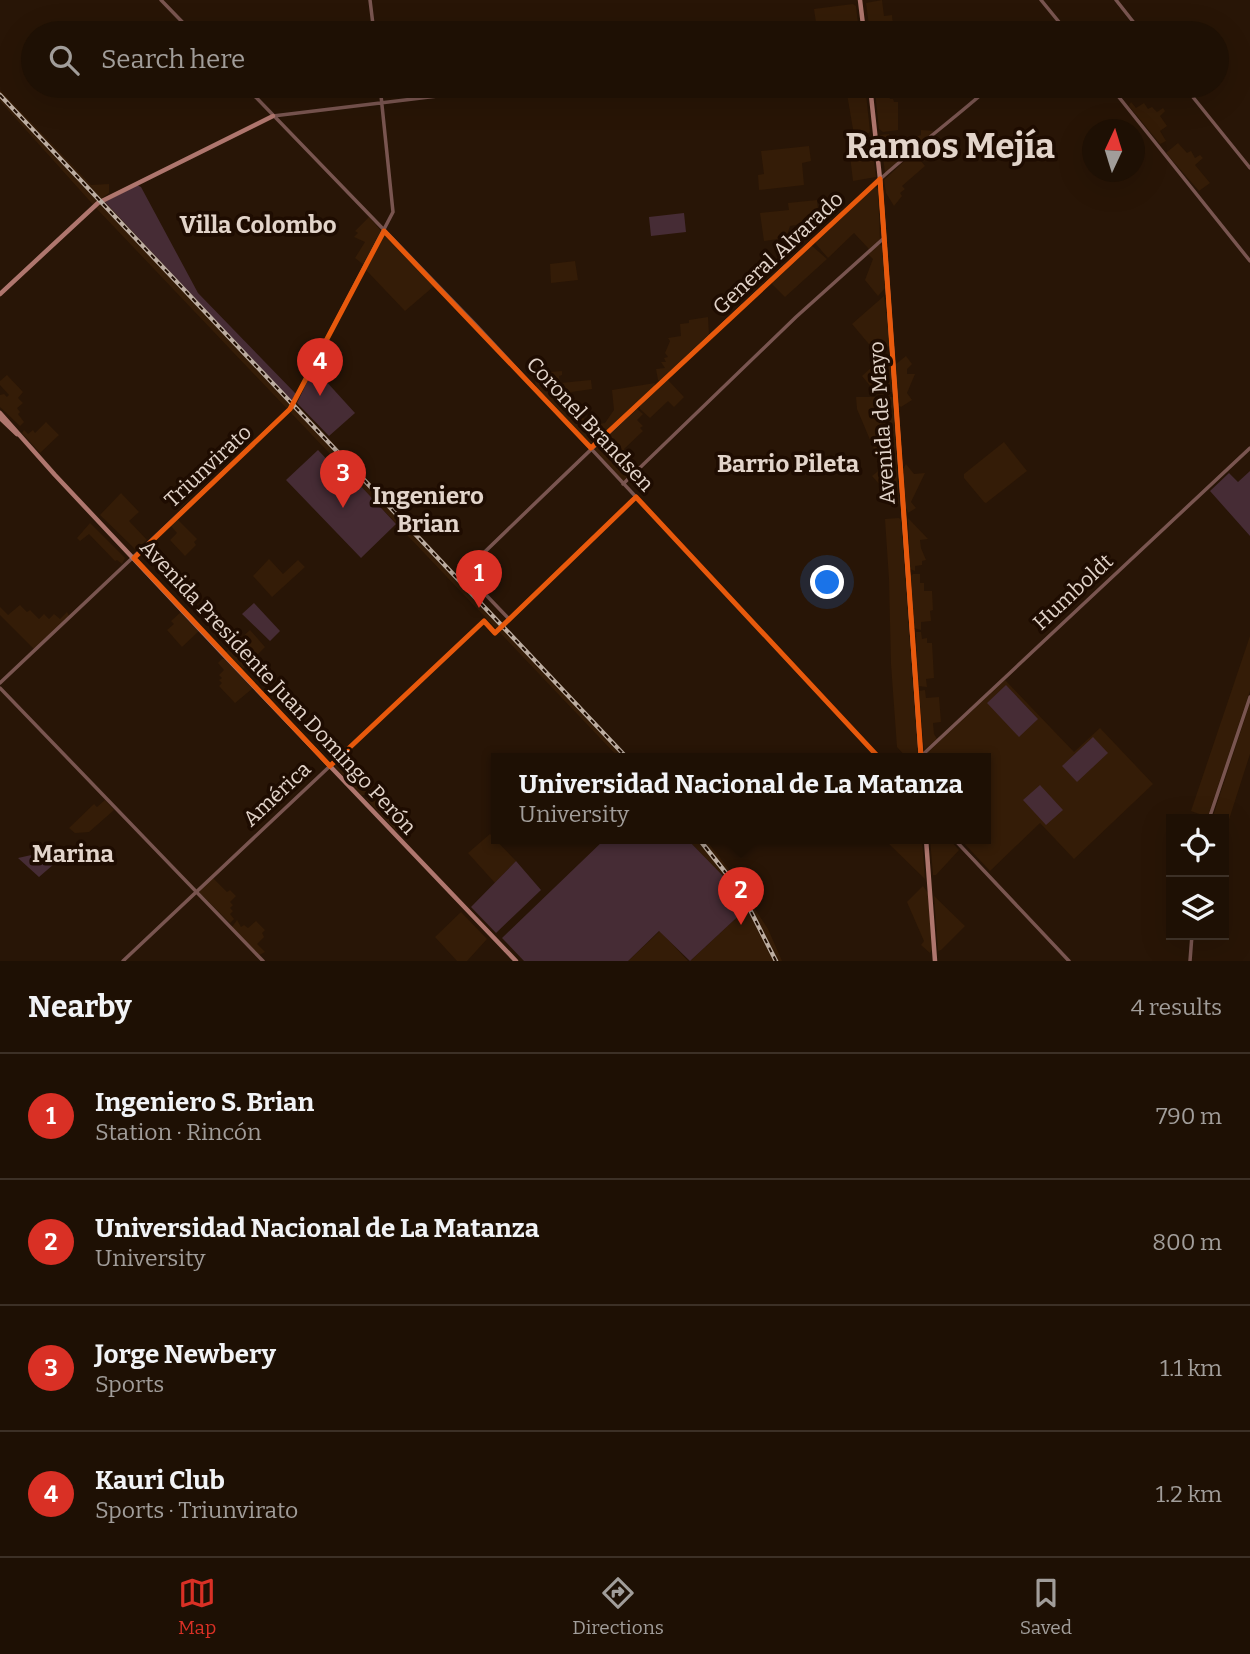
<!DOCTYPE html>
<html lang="en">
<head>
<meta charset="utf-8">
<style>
  :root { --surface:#1e1004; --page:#26190e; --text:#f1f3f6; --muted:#a19d9a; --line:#3c3026; --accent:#d93025 }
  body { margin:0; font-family:Bitter,serif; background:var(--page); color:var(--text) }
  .controls { position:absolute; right:21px; bottom:21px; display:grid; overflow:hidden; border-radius:0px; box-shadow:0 7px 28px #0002 }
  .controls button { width:63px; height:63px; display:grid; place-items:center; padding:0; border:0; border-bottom:2px solid var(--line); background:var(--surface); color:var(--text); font:35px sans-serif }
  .compass { position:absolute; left:1082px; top:119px; width:63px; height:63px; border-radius:50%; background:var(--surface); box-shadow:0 7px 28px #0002; rotate:4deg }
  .you { position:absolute; left:828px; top:583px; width:24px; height:24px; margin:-18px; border:5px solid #fff; border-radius:50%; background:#1a73e8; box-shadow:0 0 0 10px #1a73e833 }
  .badge { display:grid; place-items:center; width:46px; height:46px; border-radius:50%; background:var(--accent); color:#fff; font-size:23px; font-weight:700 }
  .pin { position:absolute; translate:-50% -58px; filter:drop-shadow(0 2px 4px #0008) }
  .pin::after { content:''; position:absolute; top:37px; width:24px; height:21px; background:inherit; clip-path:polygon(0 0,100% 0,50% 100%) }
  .popup { position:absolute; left:491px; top:753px; width:500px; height:91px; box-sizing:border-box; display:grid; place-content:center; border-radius:0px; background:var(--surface); filter:drop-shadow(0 2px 5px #0005); font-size:23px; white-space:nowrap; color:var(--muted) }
  .popup b { font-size:26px; color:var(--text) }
  .popup::after { content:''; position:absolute; left:50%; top:100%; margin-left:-14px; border:14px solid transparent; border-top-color:var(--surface) }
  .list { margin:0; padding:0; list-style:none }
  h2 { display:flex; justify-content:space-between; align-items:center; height:91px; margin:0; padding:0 28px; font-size:30px }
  h2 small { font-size:23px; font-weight:400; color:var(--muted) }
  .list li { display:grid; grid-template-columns:46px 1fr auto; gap:21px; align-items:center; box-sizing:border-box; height:126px; padding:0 28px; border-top:2px solid var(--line) }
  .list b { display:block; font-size:26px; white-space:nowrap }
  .list p { margin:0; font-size:23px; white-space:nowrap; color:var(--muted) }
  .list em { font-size:23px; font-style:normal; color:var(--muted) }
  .icon { flex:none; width:38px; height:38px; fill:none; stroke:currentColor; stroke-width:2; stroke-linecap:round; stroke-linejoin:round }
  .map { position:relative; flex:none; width:1250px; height:961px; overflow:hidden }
  .search { position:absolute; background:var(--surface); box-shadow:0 7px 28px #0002; left:21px; right:21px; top:21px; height:77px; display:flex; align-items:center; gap:18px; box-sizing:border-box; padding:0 24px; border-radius:38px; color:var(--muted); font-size:26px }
  .sheet { height:595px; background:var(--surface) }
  nav { display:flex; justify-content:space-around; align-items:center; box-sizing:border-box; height:98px; border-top:2px solid var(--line); background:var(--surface); font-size:19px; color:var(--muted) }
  nav a { display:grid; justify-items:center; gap:4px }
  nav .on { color:var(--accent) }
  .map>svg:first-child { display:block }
  .built { fill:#341c07 }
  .green { fill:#462c35 }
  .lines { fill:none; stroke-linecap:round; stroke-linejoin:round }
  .tertiary { stroke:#795550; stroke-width:3.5 }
  .secondary { stroke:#af766e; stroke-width:4.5 }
  .rail-casing { stroke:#bcada1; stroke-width:4.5 }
  .rail { stroke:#1e0c01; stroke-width:2; stroke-dasharray:5; stroke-linecap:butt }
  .marked { fill:none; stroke:#e8590c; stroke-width:5; stroke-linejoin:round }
  .labels { text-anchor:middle; stroke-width:7; stroke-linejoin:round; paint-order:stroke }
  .street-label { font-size:21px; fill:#e2d4ca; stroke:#1e0c01 }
  .quarter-label { font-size:24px; font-weight:bold; fill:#e2d4ca; stroke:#1e0c01 }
  .town-label { font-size:35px; font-weight:bold; fill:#e2d4ca; stroke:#1e0c01 }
</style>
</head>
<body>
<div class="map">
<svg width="1250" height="961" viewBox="0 0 1250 961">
  <rect width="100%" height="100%" fill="#281506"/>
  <!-- built -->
  <path class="built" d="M882,0L884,16L892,15L893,26L885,27L886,33H870L866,3Z
    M853,4L856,6L859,33H837L835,26L817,29L814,9Z
    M889,88L890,99H893L894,102H898V130L883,132L879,129L875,91Z
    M0,90L91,185L109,184V193L102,198L631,759H620L97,209L0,101Z
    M864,92L866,94L870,131L869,133L854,135L847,94Z
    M1131,102L1136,108L1144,103L1148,109L1152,107L1157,112L1163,108L1165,111L1160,116L1167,126L1160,131L1166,141L1160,144L1129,106Z
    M921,130L934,131L885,173L880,135L889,134L891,143L902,142L921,135Z
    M869,136L871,139L876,177L853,181L848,139Z
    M1178,143L1187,153L1191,151L1195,158L1200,155L1203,158L1195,165L1210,183L1199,191L1166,153Z
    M922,145L930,152L920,160L925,166L902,186L905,189L900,193L902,196L894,206L886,193L884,180Z
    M809,146L811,161L802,163L804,185L759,190L758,175L764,174L761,151Z
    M874,186L878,189L880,240L869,249L854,233L828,258L815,243V241Z
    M817,200L819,221L790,226L786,238L764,241L760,213L789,210L788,203Z
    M369,217L382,232L364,265L355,258L365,242L354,237L358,233L355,231Z
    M386,235L433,283V287L405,311L366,270L383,236Z
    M879,244L882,246L885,288L878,296L865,280L873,259L868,254Z
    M811,245L827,259L785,297L772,284L773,281Z
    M575,261L578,280L551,283L550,264Z
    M884,296L890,345L879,356L852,324Z
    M708,317L709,335L661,381L658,380L656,369L665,368L661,362H666L664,358L668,357L665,353L670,341L668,338L681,336L680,324L689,323V320Z
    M886,354L890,357L892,392L876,393L862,376Z
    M906,356L912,364L907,369V374H915L907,393L912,400L901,407L898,405L896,364Z
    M550,369V372L562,371V375L559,376L560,383L591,380L592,389L571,392L591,434H598V439L592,445H590L536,387L533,371Z
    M7,375L23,392L18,398L23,403L17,408L20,412L18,414L24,422L20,426L0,407V395L4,394L7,397L9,395L0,385V381Z
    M667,379L684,397L674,407L668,401L650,418L640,409V405Z
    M655,383L654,388L602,435L599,434V424L605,423L614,410L612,390Z
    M856,397H893L899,504L895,502L872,476L882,468L857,409Z
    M636,408L643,414L637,420L643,426L640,428L643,431L624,449L626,453L618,460L625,468L622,472L628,478L623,481L594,450L593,447Z
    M46,422L59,435L40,453L22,433L24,430L28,434L33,430L35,433Z
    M1004,442L1027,471L986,503L984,502L964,478V474Z
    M906,464L914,474L925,473L911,502L916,508L908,513L906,508L903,469Z
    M121,493L139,512L129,521L147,540L136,550L100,515Z
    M899,518L901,520L918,756L915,759H908L897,747L891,664L889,579L885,519Z
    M908,518L928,539L920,540L921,548L926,560L922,561V565L915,566V571L910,569Z
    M177,519L197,539L194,542L196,545L185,556L170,540L177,533L170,525Z
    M90,523L125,558L122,564L117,560L115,561L89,534L80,541L77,538Z
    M269,559L283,574L298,560L305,567L272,597L253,576Z
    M913,574H920V583H924V591H932L933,610L930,611L931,621L921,622V630L914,628L911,576Z
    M20,605L27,612L30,610L39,619L44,614L49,619L54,614L60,619L67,612L69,616L34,649L0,615V607L8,615Z
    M181,612L199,631L182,647L167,630L174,624L171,621Z
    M250,630L265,647L243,669L226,652Z
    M916,632H921L922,639L927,638V643H932L934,678L926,679L927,687L918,686Z
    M1250,636V691L1208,816H1205L1191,811Z
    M222,659H225L253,688L235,703L219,686L222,683L219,680L222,678L219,675L224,670L218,663Z
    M1005,680L1074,752L1100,728L1153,784L1074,859L1040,823L990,871L960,839H986V759H925L927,753Z
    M925,690L926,698L939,697L941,722L933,723L934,734L937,739L924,750L919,691Z
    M1250,703V754L1224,835V819H1212Z
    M345,753L368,777L365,781L372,788L365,795H361L335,767L334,764Z
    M370,793L375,798L378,795L382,798L385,795L401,813L396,818L404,826L399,831H396L367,800L366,797Z
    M105,800L114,810L89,832L75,833L69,828L94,804L97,807Z
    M490,834L516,861L495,883L468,853Z
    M687,839H705L728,868L768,929L782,961H690L746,909L729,882Z
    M890,839H922L925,879L888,843Z
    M930,839H949L959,850L936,875H933Z
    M213,878L227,892L230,890L236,896L230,902L233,905L230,908L233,911L230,914L234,919L230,923L200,893V890Z
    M923,886L928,893L932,950L930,953L921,945L924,941L907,902Z
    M934,896L965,926L941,950L938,951Z
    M461,912L487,939L467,961H457L435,937Z
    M237,920L241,927L244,925L248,928L256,921L265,930L262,933L264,937L257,944L265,952L259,955L232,927Z
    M660,931L688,961H628Z"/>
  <!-- green -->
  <path class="green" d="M137,185L141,187L198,293L296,394L292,402L105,202Z
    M684,213L686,232L651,236L649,217Z
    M314,368L355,413L329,436L297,403Z
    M318,450L353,487L358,483L396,524L361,558L286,480Z
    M1250,471V536L1210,491L1229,473L1238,482Z
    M254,603L280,631L270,641L242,614Z
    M1006,685L1038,719L1019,737L987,703Z
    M1093,737L1108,753L1077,782L1062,766Z
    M1040,785L1063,810L1046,825L1023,800Z
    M605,839H687L729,882L746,909L690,961L659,931L628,961H524L502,938Z
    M67,847L68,852L39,877L18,858Z
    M516,861L541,890L496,933L471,907Z"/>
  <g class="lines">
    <!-- tertiary -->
    <path class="tertiary" d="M161,0L193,33
      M370,0L374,33
      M1041,0L1068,33
      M1116,0L1142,33
      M1054,33L1062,26
      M245,86L475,324L880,759
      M1110,86L1250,261
      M1184,86L1250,168
      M273,116L521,86
      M623,484L796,317L884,238
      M509,619L464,572C600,440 737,309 877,182C914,148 954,119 991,86
      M0,683L290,409L393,212L380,86
      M0,688L263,961
      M918,759L1250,448
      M1209,819L1250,697
      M954,839L1069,961
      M123,961L484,621L495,633L636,497
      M1190,961L1192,935"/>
    <!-- secondary -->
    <path class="secondary" d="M860,0L864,33
      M870,86L880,179L921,759
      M0,294L98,203L273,116
      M0,413L55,475L224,655L516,961
      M0,418L17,434
      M926,839L935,961"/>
    <!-- rail casing -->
    <g class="rail-casing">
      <path id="rail" d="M0,95L628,759
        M699,839L741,892L776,961"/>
    </g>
    <!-- rail -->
    <use href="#rail" class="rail"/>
  </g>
  <!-- marked area -->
  <path class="marked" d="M880,179L921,756L897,777L636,497L495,633L484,621L330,766L134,558L290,409L384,231L591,448Z"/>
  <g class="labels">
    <!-- street labels -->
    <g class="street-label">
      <text transform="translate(778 253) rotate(-43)" y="7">General Alvarado</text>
      <text transform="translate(882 423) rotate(-94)" y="7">Avenida de Mayo</text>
      <text transform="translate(590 424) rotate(47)" y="7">Coronel Brandsen</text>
      <text transform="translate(208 466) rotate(-43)" y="7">Triunvirato</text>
      <text transform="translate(1073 592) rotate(-43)" y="7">Humboldt</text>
      <text transform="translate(278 687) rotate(47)" y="7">Avenida Presidente Juan Domingo Perón</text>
      <text transform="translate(277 794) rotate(-43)" y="7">América</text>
    </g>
    <!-- quarter labels -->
    <g class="quarter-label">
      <text x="258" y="233">Villa Colombo</text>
      <text x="788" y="472">Barrio Pileta</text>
      <text x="428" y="504">Ingeniero<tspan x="428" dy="28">Brian</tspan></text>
      <text x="73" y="862">Marina</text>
    </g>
    <!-- town labels -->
    <g class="town-label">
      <text x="950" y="158">Ramos Mejía</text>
    </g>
  </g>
</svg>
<div class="controls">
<button><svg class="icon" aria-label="locate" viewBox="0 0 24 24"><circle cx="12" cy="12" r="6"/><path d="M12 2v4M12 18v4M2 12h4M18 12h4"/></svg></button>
<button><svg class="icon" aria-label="layers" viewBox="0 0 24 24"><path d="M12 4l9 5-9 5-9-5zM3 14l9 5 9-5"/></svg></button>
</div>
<svg class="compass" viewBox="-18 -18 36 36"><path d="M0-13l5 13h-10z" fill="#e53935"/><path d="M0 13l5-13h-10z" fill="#a19d9a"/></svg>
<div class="you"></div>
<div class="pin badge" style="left:479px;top:608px">1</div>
<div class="pin badge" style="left:741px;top:925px">2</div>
<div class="popup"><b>Universidad Nacional de La Matanza</b>University</div>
<div class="pin badge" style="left:343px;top:508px">3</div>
<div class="pin badge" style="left:320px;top:396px">4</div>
<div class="search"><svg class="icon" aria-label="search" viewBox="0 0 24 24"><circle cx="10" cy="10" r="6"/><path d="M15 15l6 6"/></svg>Search here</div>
</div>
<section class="sheet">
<h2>Nearby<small>4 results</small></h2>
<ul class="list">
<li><span class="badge">1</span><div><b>Ingeniero S. Brian</b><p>Station · Rincón</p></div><em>790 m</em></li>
<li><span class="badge">2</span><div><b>Universidad Nacional de La Matanza</b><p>University</p></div><em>800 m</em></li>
<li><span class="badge">3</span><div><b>Jorge Newbery</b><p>Sports</p></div><em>1.1 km</em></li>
<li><span class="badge">4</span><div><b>Kauri Club</b><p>Sports · Triunvirato</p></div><em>1.2 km</em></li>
</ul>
</section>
<nav>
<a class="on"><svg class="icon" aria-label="map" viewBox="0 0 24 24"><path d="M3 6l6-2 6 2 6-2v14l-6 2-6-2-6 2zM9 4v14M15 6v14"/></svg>Map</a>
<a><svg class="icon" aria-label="directions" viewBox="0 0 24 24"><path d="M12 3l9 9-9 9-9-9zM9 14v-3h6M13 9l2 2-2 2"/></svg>Directions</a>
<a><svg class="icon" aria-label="saved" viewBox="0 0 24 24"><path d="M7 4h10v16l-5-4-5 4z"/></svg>Saved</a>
</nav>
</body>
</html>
